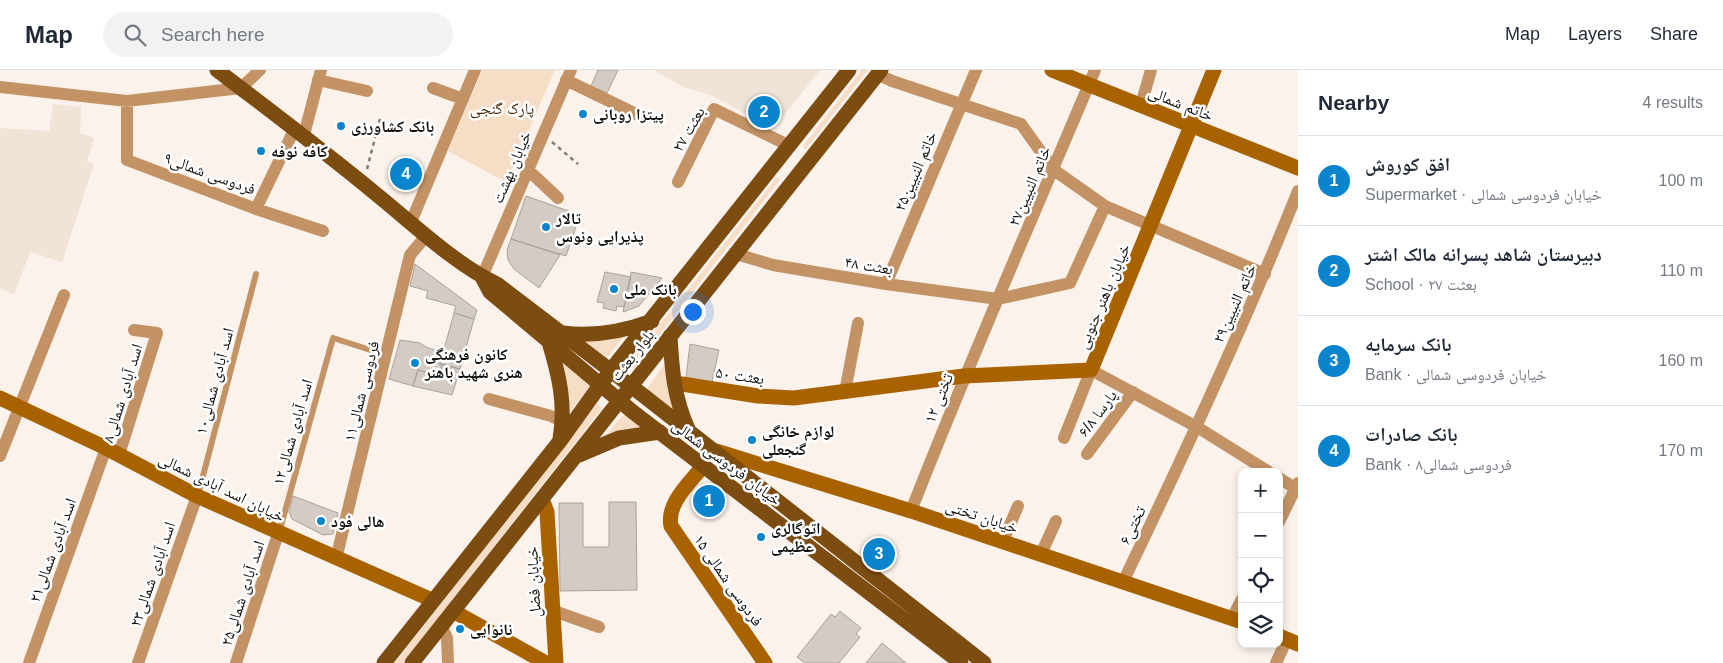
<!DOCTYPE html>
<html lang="en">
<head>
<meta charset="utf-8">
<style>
  :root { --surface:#fff; --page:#f2f2f3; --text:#1f2937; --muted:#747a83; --line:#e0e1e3; --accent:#0a84cc }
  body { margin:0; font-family:Arial,"Noto Naskh Arabic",sans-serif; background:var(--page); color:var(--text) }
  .controls { position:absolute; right:15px; bottom:15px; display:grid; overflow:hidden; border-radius:10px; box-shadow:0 2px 8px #0003 }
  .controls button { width:45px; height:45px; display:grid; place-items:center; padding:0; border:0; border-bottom:1px solid var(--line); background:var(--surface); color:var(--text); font:25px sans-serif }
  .you { position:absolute; left:692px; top:241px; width:18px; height:18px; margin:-12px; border:4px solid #fff; border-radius:50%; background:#1a73e8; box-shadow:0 0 0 8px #1a73e833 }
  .badge { display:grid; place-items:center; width:32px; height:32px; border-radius:50%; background:var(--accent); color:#fff; font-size:16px; font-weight:700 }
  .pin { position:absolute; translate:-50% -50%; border:2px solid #fff; box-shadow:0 1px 5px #0006 }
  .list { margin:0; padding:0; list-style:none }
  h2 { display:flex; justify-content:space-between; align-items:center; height:65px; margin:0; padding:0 20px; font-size:21px }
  h2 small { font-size:16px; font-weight:400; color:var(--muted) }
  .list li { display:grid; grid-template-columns:32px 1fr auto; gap:15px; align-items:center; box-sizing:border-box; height:90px; padding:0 20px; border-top:1px solid var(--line) }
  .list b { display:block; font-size:19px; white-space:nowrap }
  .list p { margin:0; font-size:16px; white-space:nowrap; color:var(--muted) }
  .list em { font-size:16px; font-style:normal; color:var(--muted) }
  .icon { flex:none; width:28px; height:28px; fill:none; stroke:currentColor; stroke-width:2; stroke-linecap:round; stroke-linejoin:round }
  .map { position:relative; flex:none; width:1298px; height:593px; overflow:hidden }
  header { display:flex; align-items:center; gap:30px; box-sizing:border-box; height:70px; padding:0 25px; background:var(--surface); border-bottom:1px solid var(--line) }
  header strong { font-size:24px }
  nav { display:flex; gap:28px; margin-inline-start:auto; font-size:18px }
  .search { width:350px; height:45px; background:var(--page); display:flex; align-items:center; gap:12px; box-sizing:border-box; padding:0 18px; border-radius:28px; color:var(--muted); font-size:19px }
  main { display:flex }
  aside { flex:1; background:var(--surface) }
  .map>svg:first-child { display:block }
  .built { fill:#f1e4d7 }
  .green { fill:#f6ddc6 }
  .building { fill:#d3cbc4; stroke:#aaa29c }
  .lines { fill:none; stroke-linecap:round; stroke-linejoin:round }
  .path { stroke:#807b76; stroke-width:2.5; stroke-dasharray:4 4; stroke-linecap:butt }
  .lane { stroke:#c39366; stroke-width:6 }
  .street { stroke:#c39366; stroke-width:12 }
  .secondary { stroke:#a86200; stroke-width:15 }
  .primary { stroke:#7d4c11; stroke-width:15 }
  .poi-dot { fill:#0a84cc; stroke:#fff; stroke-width:2 }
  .labels { text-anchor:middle; stroke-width:5; stroke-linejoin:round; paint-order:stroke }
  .street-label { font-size:16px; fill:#13110e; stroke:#fff }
  .park-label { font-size:16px; fill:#4a2c0c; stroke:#fff }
  .poi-label { font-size:16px; font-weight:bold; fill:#13110e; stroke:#fff; text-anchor:start }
</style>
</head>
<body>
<header>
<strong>Map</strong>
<div class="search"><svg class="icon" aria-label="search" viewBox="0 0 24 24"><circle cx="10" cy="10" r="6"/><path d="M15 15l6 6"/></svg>Search here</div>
<nav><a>Map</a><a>Layers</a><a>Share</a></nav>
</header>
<main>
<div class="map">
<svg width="1298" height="593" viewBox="0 0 1298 593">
  <rect width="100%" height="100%" fill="#faf2eb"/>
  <!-- built -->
  <path class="built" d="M654,0H820L773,59L711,25L683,17Z
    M53,34L81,37L80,63L94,68L87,91L94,94L62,192L30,182L14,225L0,218V58L49,61Z"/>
  <!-- green -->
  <path class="green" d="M482,0H555L506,112L448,81Z
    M862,0H868L805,80L803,76Z
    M777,107L780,110L633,299L628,295Z
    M625,265L607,288L582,270Z
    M668,289L674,341L646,320Z
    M560,291L591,315L568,344Z
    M597,334L602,338L403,593H395Z
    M625,343L646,358L600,372Z"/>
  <!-- building -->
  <path class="building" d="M598,0H618L607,23L591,16Z
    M526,126L580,145L566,186L511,169Z
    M511,169L560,185L539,218L514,199L508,190L507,180Z
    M415,194L477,240L474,249L454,243L456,236L426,228L428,221L410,216Z
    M605,202L631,207L624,237L617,236L616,241L603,238L604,233L597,232Z
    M631,202L662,208L639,236L623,242Z
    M454,243L474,249L460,299L440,294Z
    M400,270L420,273L426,277L437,281L434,292L442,294L439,306L418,300L413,316L389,309Z
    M690,274L719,280L711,316L686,307Z
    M436,283L442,285L440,294L434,292Z
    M442,294L460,299L452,325L413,316L418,300L439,306Z
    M293,426L338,443L333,464L323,465L292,449L289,442Z
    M609,432H636L637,520L560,521L559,433H583V477H609Z
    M840,541L861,558L856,564L860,567L839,593H805L797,587L831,544L835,547Z
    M882,573L906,593H866Z"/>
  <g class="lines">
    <!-- path -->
    <path class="path" d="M552,72L578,94
      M367,99L380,49"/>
    <!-- lane -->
    <path class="lane" d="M198,425L256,204
      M279,463L333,268L386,285"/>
    <!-- street -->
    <path class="street" d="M877,4L892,11L1021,54L1054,100L1105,136L1265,204
      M318,10L367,21
      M566,10L638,45
      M0,17L127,31L241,18L260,0
      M433,18L463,29
      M127,31V90L256,139L295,58
      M1141,35L1151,0
      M304,65L321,0
      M527,99L558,128
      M678,112L714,39L790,76
      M256,139L323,161
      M411,152L475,0
      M736,184L773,195L886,214L998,229L1070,213L1105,136
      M482,207L571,0
      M886,214L976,0
      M845,322L858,253
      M489,329L551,346L563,352
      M1064,368L1091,300L1197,357L1269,402
      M1087,384L1133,322
      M119,385L157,263L134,260
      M0,386L64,225
      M1279,408L1298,420
      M911,441C969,292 1033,147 1095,0
      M1279,452L1298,413
      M1003,471L1018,436
      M1041,484L1056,451
      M336,489L410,185L427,165
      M1123,512C1185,383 1245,254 1298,121
      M551,540L599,557
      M1232,548L1242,529
      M441,555L447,568L448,593
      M29,593L106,378
      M138,593L197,426
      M236,593L278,464
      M1276,593L1287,569"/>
    <!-- secondary -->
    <path class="secondary" d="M1052,0L1298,98
      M682,314L758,326L794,328L964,306L1091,300L1214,0
      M0,328L106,378L197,426L432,530
      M716,381L911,441L1242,552
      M703,396C691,412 666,433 671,456L765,593
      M542,429L547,442L556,593
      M453,541L546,593
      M1279,566L1298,574"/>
    <!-- primary -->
    <path class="primary" d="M217,0C271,41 324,81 376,124C412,153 456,195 497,214L644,326L984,593
      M482,207L490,222L633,342L961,593
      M563,263C594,267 622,262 652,251
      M670,266C672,301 674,327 688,359
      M549,272C559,305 566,334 560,369
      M579,385L619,368L660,362
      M384,593L560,371L611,300L849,0
      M412,593L881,0"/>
  </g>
  <!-- markers -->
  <g class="poi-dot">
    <circle cx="583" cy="44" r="5"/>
    <circle cx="341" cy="56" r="5"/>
    <circle cx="261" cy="81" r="5"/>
    <circle cx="546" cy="157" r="5"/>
    <circle cx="614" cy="219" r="5"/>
    <circle cx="415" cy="293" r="5"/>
    <circle cx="752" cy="370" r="5"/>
    <circle cx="321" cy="451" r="5"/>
    <circle cx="761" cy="467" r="5"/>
    <circle cx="460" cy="559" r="5"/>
  </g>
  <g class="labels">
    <!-- street labels -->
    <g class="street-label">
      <text transform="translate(1181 33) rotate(22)" y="6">خاتم شمالی</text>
      <text transform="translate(688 59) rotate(-60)" y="6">بعثت ۲۷</text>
      <text transform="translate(511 97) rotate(-67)" y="6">خیابان بهشت</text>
      <text transform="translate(915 101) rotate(-67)" y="6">خاتم النبیین۲۵</text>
      <text transform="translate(210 103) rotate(20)" y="6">فردوسی شمالی۹</text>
      <text transform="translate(1029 116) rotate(-67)" y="6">خاتم النبیین۲۷</text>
      <text transform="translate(869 195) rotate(9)" y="6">بعثت ۴۸</text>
      <text transform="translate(1103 226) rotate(-67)" y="6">خیابان باهنر جنوبی</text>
      <text transform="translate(1234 233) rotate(-66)" y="6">خاتم النبیین۲۹</text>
      <text transform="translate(632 285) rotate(-52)" y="6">بلوار بعثت</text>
      <text transform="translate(740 305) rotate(8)" y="6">بعثت ۵۰</text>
      <text transform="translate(214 311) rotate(-75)" y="6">اسد آبادی شمالی۱۰</text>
      <text transform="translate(361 321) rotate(-76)" y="6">فردوسی شمالی۱۱</text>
      <text transform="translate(122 323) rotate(-73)" y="6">اسد آبادی شمالی۸</text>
      <text transform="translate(938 328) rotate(-68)" y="6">تختی ۱۲</text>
      <text transform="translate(1097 343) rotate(-53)" y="6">پارسا ۶/۸</text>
      <text transform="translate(292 362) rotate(-74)" y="6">اسد آبادی شمالی۱۲</text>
      <text transform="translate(727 392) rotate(37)" y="6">خیابان فردوسی شمالی</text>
      <text transform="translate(222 417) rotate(26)" y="6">خیابان اسد آبادی شمالی</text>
      <text transform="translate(982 446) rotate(18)" y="6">خیابان تختی</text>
      <text transform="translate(1132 455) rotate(-64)" y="6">تختی۶</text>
      <text transform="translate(52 480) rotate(-70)" y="6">اسد آبادی شمالی۲۱</text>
      <text transform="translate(152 504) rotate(-71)" y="6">اسد آبادی شمالی۲۳</text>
      <text transform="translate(729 510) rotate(55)" y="6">فردوسی شمالی ۱۵</text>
      <text transform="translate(533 512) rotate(-93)" y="6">خیابان فضل</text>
      <text transform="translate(242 523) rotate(-72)" y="6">اسد آبادی شمالی۲۵</text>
    </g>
    <!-- park labels -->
    <g class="park-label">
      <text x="502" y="44">پارک گنجی</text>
    </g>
    <!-- poi labels -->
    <g class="poi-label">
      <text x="593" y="50">پیتزا روبانی</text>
      <text x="351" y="62">بانک کشاورزی</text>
      <text x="271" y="87">کافه نوفه</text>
      <text x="556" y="154">تالار<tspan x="556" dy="18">پذیرایی ونوس</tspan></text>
      <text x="624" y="225">بانک ملی</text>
      <text x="425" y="290">کانون فرهنگی<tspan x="425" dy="18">هنری شهید باهنر</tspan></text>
      <text x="762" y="367">لوازم خانگی<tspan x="762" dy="18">گنجعلی</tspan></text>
      <text x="331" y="457">هالی فود</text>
      <text x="771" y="464">اتوگالری<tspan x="771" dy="18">عظیمی</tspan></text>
      <text x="470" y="565">نانوایی</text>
    </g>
  </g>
</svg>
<div class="controls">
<button>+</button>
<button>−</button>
<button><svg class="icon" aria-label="locate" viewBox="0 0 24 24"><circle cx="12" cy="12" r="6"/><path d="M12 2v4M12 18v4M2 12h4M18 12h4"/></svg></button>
<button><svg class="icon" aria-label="layers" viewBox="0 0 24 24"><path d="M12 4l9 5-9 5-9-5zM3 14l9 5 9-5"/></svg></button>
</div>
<div class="you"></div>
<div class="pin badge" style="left:709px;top:431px">1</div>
<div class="pin badge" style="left:764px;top:42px">2</div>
<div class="pin badge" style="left:879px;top:484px">3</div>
<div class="pin badge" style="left:406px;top:104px">4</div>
</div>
<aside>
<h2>Nearby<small>4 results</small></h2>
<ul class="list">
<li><span class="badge">1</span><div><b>افق کوروش</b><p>Supermarket · خیابان فردوسی شمالی</p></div><em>100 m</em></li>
<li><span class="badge">2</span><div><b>دبیرستان شاهد پسرانه مالک اشتر</b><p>School · بعثت ۲۷</p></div><em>110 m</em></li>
<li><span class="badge">3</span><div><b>بانک سرمایه</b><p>Bank · خیابان فردوسی شمالی</p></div><em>160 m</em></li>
<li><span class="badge">4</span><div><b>بانک صادرات</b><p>Bank · فردوسی شمالی۸</p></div><em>170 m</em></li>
</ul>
</aside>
</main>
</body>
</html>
